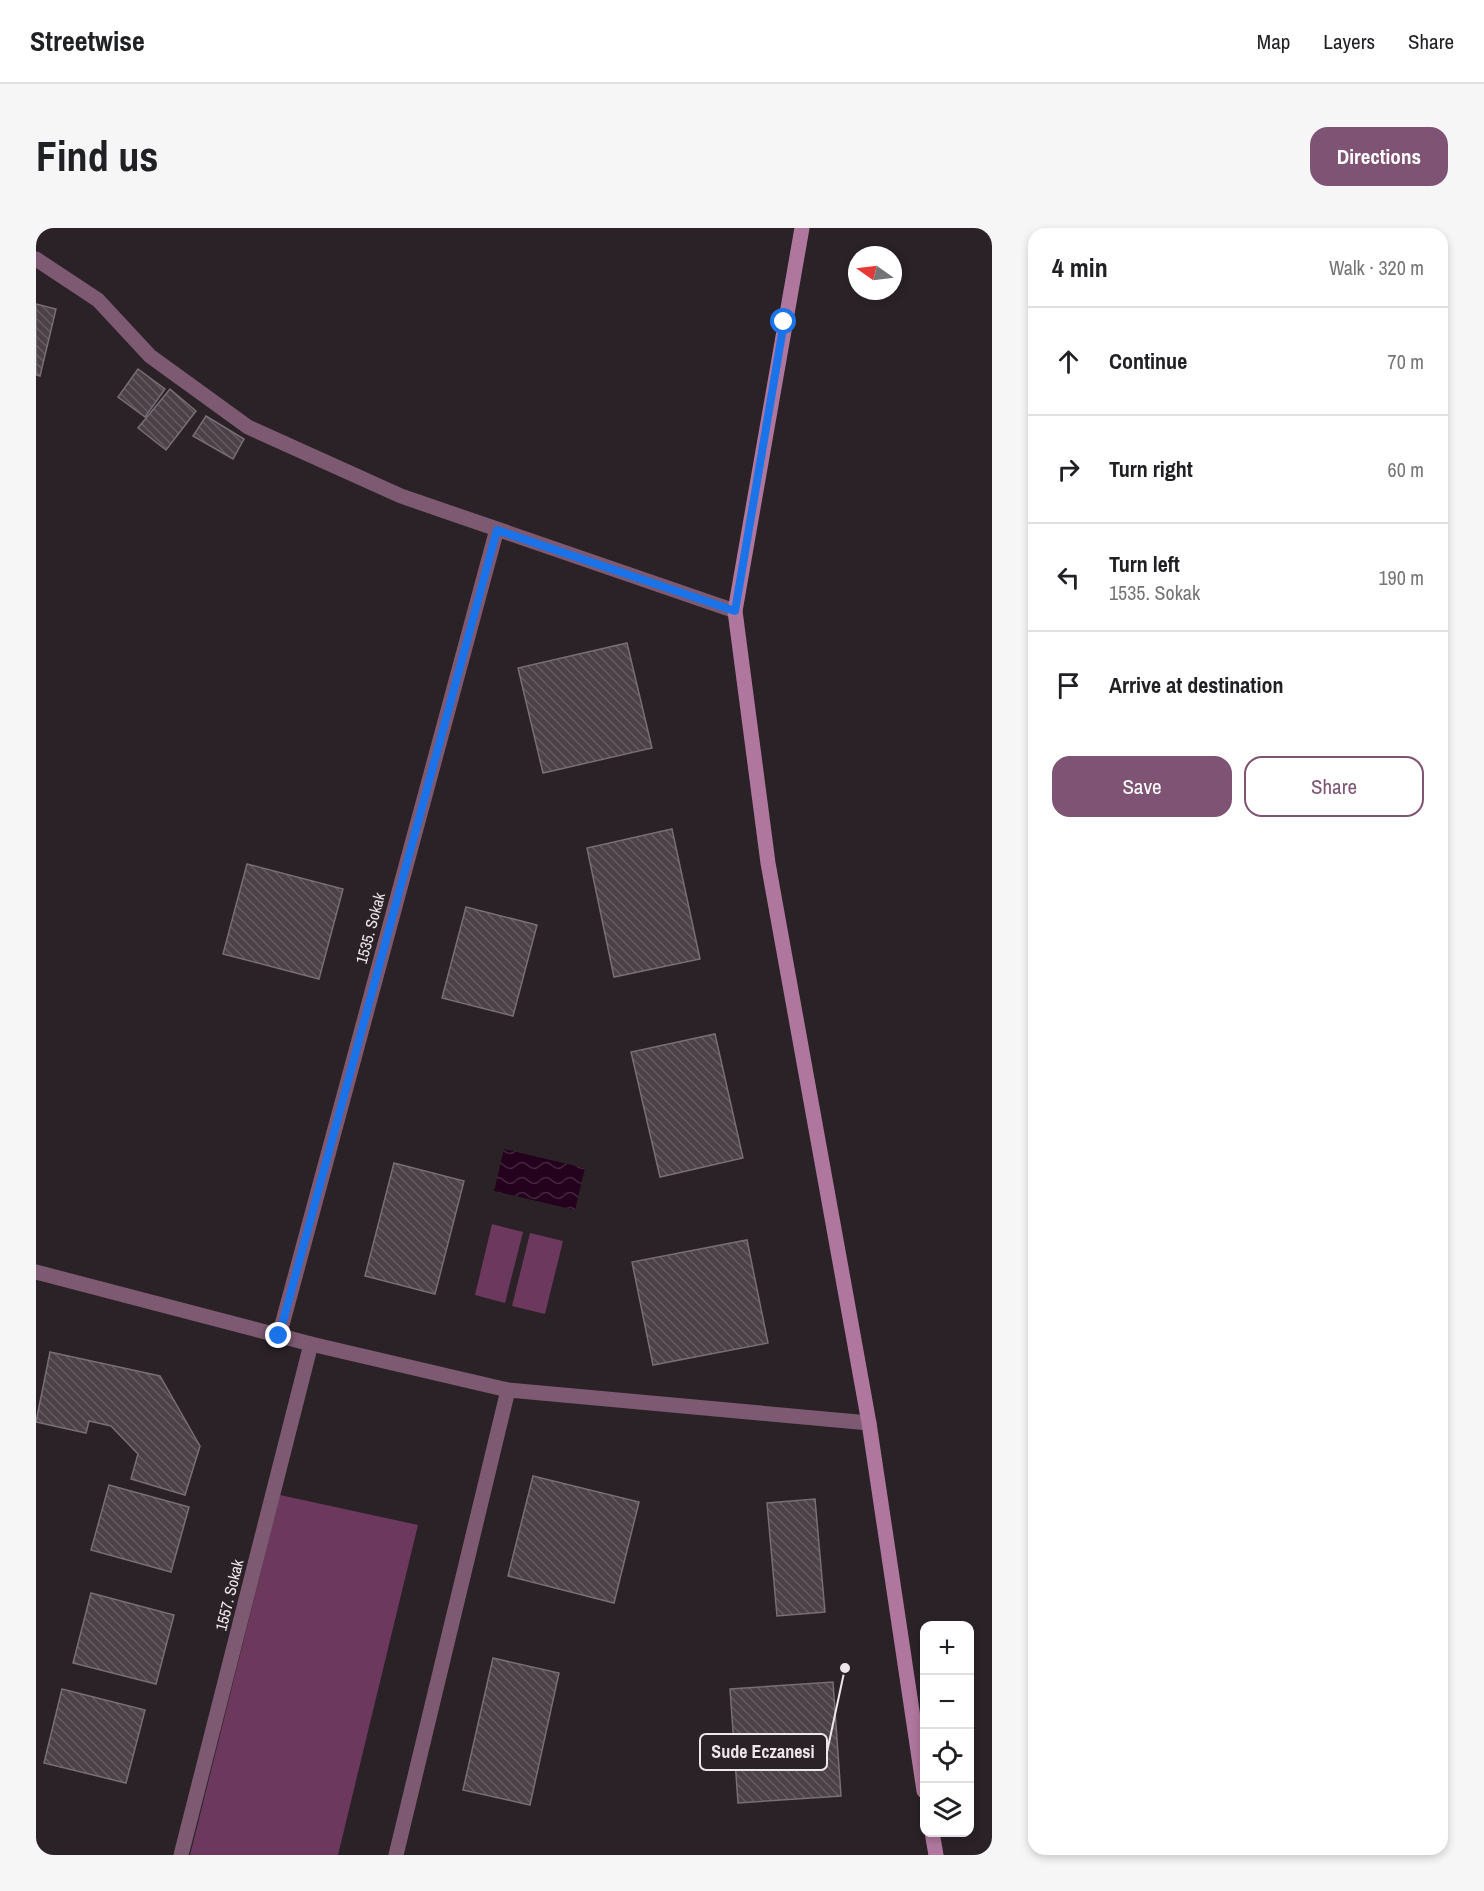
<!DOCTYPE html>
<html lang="en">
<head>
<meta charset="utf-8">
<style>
  :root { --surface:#fff; --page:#f6f6f6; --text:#202124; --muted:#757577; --line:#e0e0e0; --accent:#7f5374 }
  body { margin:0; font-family:"Archivo Narrow",sans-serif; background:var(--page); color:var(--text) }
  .controls { position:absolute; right:18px; bottom:18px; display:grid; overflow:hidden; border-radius:12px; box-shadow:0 3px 9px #0003 }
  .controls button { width:54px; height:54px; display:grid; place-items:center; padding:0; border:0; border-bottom:2px solid var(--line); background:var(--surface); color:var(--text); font:30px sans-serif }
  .compass { position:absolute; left:812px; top:18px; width:54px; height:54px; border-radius:50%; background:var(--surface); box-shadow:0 3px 9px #0003; rotate:284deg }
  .stop { position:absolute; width:18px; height:18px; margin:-14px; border:4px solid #1a73e8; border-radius:50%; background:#fff }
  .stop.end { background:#1a73e8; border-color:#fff; box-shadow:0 2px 6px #0008 }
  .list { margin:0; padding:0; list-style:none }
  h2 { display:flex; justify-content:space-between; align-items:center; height:78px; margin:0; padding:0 24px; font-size:26px }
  h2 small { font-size:20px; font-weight:400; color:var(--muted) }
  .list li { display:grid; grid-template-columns:39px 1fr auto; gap:18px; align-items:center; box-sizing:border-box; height:108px; padding:0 24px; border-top:2px solid var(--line) }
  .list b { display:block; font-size:22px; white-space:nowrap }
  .list p { margin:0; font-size:20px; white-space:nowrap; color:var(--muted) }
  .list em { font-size:20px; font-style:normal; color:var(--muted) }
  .actions { display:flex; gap:12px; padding:18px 24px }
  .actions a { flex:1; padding:14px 0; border:2px solid var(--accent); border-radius:18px; text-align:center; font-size:21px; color:var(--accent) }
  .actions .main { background:var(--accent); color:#fff }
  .icon { flex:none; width:33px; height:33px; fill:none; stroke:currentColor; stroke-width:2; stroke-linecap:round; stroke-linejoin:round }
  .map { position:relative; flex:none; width:956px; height:1627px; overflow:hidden; border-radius:18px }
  header { display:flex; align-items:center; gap:36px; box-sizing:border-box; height:84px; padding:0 30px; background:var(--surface); border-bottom:2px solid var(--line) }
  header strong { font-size:28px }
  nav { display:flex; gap:33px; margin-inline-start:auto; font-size:21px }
  .intro { display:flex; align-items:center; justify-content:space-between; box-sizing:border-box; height:144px; padding:0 36px }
  h1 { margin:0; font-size:42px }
  .button { padding:15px 27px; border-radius:18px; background:var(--accent); color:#fff; font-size:21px; font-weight:700 }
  main { display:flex; gap:36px; padding:0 36px }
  aside { flex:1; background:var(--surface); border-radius:18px; box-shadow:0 3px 9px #0003 }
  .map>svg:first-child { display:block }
  .park { fill:#6c385d }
  .water { fill:url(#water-waves) }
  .building { fill:url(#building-back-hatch); stroke:#786e75; stroke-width:1.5 }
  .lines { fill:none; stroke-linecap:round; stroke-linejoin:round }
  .minor { stroke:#7d5a72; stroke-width:15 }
  .tertiary { stroke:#7d5a72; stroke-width:15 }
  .secondary { stroke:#af779d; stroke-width:15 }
  .route { stroke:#1a73e8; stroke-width:8 }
  .labels { text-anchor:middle; stroke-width:5; stroke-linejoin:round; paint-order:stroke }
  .street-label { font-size:16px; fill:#ede7eb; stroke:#2b2228 }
  .leader { fill:none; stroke:#ede7eb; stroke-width:2 }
  .callout-dot { fill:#ede7eb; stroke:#2b2228; stroke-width:2 }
  .callout { fill:#2b2228; stroke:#ede7eb; stroke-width:2 }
  .callout-label { font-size:18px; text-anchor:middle; font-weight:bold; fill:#ede7eb }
</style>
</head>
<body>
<header>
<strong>Streetwise</strong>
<nav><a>Map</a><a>Layers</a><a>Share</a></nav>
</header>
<div class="intro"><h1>Find us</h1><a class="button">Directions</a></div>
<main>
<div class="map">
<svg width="956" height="1627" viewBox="0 0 956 1627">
  <defs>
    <pattern id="water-waves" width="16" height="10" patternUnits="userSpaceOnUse" patternTransform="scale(1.5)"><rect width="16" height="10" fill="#24011c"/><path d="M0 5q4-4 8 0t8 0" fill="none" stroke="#44263d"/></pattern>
    <pattern id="building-back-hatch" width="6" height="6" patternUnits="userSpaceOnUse" patternTransform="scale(1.5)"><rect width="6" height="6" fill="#4b4147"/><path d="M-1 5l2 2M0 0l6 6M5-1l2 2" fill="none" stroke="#655c62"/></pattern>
  </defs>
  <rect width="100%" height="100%" fill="#2b2228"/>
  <!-- park -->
  <path class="park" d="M456,996L487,1004L469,1075L439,1067Z
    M494,1005L527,1013L509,1086L476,1078Z
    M244,1267L382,1297L302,1627H154Z"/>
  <!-- water -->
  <path class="water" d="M468,921L549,940L539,982L458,963Z"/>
  <!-- building -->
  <path class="building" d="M0,76L20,81L4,148L0,147Z
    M102,141L129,161L109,189L82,169Z
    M134,161L160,183L130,222L102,200Z
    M170,188L208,211L197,231L157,208Z
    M591,415L616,520L507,545L482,440Z
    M636,601L664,731L578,749L551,620Z
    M211,636L307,661L283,751L187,726Z
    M430,679L501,697L477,788L406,770Z
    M679,806L707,930L624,949L595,824Z
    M358,935L428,953L399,1066L329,1048Z
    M711,1012L732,1115L617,1137L596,1034Z
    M14,1124L124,1148L164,1218L149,1267L95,1251L102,1226L75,1198L53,1193L50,1205L0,1194Z
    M497,1248L603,1274L578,1375L472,1348Z
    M73,1257L153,1279L135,1344L55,1322Z
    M779,1271L789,1384L741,1388L731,1275Z
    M55,1365L138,1387L120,1456L37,1435Z
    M457,1430L523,1445L494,1577L427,1562Z
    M797,1454L805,1568L702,1575L694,1461Z
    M26,1461L109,1482L90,1555L8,1535Z"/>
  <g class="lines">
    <!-- minor -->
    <path class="minor" d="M0,31L62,72L114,128L212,199L365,268L699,383
      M243,1108L461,301
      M145,1627L275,1116
      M360,1627L472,1162"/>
    <!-- tertiary -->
    <path class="tertiary" d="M0,1044L275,1116L472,1162L833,1195"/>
    <!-- secondary -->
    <path class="secondary" d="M766,0L699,383L732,635L833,1195L888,1563
      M896,1604L900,1627"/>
  </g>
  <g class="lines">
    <!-- route -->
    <path class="route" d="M243,1108L461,302L699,383L748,94"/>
  </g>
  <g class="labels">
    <!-- street labels -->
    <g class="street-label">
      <text transform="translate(334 700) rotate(-75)" y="6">1535. Sokak</text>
      <text transform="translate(193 1367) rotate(-76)" y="6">1557. Sokak</text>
    </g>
  </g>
  <!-- callouts -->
  <path class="leader" d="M809 1440L791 1524"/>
  <circle class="callout-dot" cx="809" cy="1440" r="6"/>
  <rect class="callout" x="664" y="1506" width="127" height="36" rx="6"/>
  <g class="callout-label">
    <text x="727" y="1530">Sude Eczanesi</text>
  </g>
</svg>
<div class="controls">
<button>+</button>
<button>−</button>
<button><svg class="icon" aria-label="locate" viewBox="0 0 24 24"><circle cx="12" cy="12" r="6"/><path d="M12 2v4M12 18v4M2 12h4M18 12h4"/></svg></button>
<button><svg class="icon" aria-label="layers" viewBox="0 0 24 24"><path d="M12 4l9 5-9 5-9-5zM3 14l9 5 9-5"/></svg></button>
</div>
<svg class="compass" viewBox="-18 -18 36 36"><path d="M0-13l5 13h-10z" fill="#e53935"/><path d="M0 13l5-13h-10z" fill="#757577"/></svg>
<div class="stop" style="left:748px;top:94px"></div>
<div class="stop end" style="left:243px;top:1108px"></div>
</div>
<aside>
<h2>4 min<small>Walk · 320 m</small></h2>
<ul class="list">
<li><svg class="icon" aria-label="ahead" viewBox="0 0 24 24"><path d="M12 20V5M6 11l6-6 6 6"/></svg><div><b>Continue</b></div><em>70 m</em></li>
<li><svg class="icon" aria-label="right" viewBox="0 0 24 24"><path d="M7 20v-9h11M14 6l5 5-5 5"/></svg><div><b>Turn right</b></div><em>60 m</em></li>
<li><svg class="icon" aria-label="left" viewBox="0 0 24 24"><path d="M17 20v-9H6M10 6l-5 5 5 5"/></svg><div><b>Turn left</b><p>1535. Sokak</p></div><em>190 m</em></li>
<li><svg class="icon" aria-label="arrive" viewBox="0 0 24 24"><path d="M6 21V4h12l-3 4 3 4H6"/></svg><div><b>Arrive at destination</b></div></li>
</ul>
<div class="actions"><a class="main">Save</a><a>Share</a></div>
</aside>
</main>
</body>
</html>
